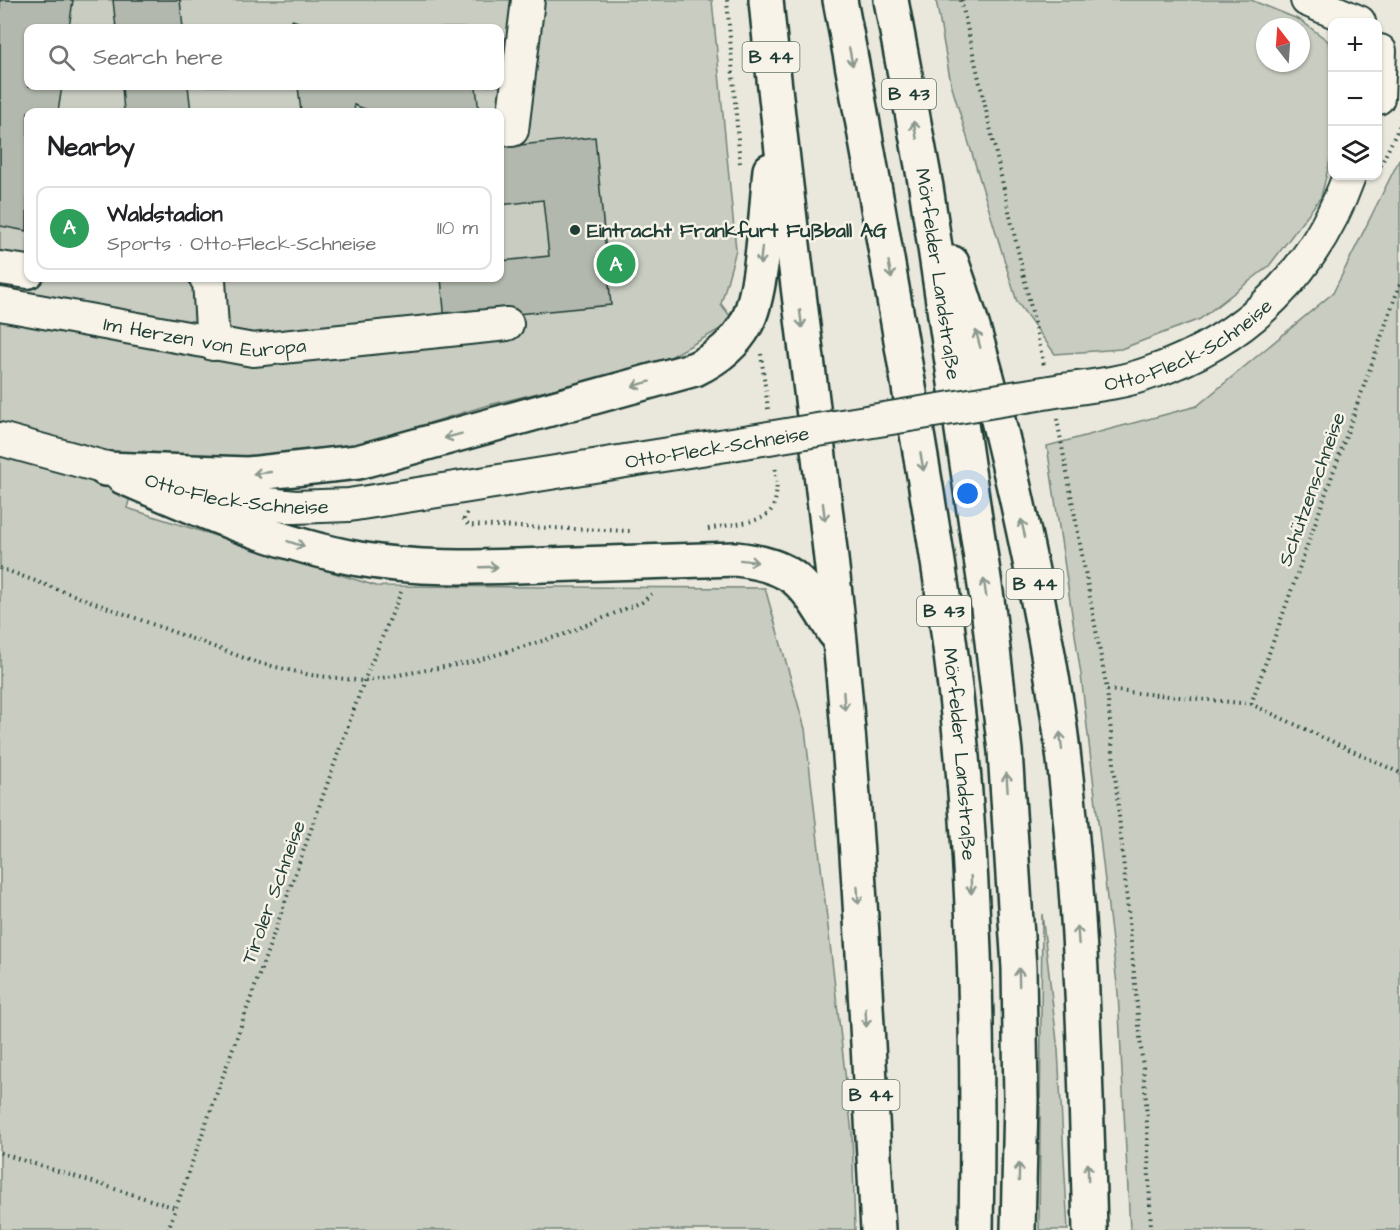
<!DOCTYPE html>
<html lang="en">
<head>
<meta charset="utf-8">
<style>
  :root { --surface:#fff; --page:#f6f6f6; --text:#202124; --muted:#757577; --line:#e0e0e0; --accent:#d93025 }
  body { margin:0; font-family:"Architects Daughter",sans-serif; background:var(--page); color:var(--text) }
  .controls { position:absolute; right:18px; top:18px; display:grid; overflow:hidden; border-radius:12px; box-shadow:0 2px 4px #0004 }
  .controls button { width:54px; height:54px; display:grid; place-items:center; padding:0; border:0; border-bottom:2px solid var(--line); background:var(--surface); color:var(--text); font:30px sans-serif }
  .compass { position:absolute; left:1256px; top:18px; width:54px; height:54px; border-radius:50%; background:var(--surface); box-shadow:0 2px 4px #0004; rotate:343deg }
  .you { position:absolute; left:968px; top:494px; width:21px; height:21px; margin:-15px; border:4px solid #fff; border-radius:50%; background:#1a73e8; box-shadow:0 0 0 9px #1a73e833 }
  .badge { display:grid; place-items:center; width:39px; height:39px; border-radius:50%; background:var(--accent); color:#fff; font-size:20px; font-weight:700 }
  .pin { position:absolute; translate:-50% -50%; border:3px solid #fff; box-shadow:0 2px 6px #0006 }
  .list { margin:0; padding:0; list-style:none }
  h2 { display:flex; justify-content:space-between; align-items:center; height:78px; margin:0; padding:0 24px; font-size:26px }
  h2 small { font-size:20px; font-weight:400; color:var(--muted) }
  .list li { display:grid; grid-template-columns:39px 1fr auto; gap:18px; align-items:center; box-sizing:border-box; height:84px; margin:0 12px 12px; padding:0 12px; border:2px solid var(--line); border-radius:12px }
  .list b { display:block; font-size:22px; white-space:nowrap }
  .list p { margin:0; font-size:20px; white-space:nowrap; color:var(--muted) }
  .list em { font-size:20px; font-style:normal; color:var(--muted) }
  .icon { flex:none; width:33px; height:33px; fill:none; stroke:currentColor; stroke-width:2; stroke-linecap:round; stroke-linejoin:round }
  .map { position:relative; flex:none; width:1400px; height:1230px; overflow:hidden }
  .search { position:absolute; background:var(--surface); box-shadow:0 2px 4px #0004; left:24px; top:24px; width:480px; height:66px; display:flex; align-items:center; gap:15px; box-sizing:border-box; padding:0 21px; border-radius:12px; color:var(--muted); font-size:22px }
  .panel { position:absolute; background:var(--surface); box-shadow:0 2px 4px #0004; left:24px; top:108px; width:480px; height:174px; border-radius:12px }
  .map>svg:first-child { display:block }
  .green { fill:#c8ccc1; stroke:#74847a; stroke-width:1.5; fill-rule:evenodd }
  .building { fill:#b2b8ae; stroke:#1f3d34; stroke-width:1.5 }
  .lines { fill:none; stroke-linecap:round; stroke-linejoin:round }
  .minor-casing { stroke:#1f3d34; stroke-width:36 }
  .highway-casing { stroke:#1f3d34; stroke-width:38 }
  .path { stroke:#1f3d34; stroke-width:4; stroke-dasharray:1.5 4.5; stroke-linecap:butt }
  .minor { stroke:#f7f3e8; stroke-width:32 }
  .highway { stroke:#f7f3e8; stroke-width:33 }
  .minor-bridge-casing { stroke:#1f3d34; stroke-width:36; stroke-linecap:butt }
  .minor-bridge { stroke:#f7f3e8; stroke-width:32 }
  .oneway { stroke:#8b988e }
  .poi-dot { fill:#1f3d34; stroke:#f7f3e8; stroke-width:2 }
  .labels { text-anchor:middle; stroke-width:5; stroke-linejoin:round; paint-order:stroke }
  .shield { fill:#f7f3e8; stroke:#60746a; stroke-width:1.5 }
  .shield-label { font-size:18px; font-weight:bold; fill:#1f3d34 }
  .poi-label { font-size:20px; font-weight:bold; fill:#1f3d34; stroke:#f7f3e8; text-anchor:start }
  .street-label { font-size:20px; fill:#1f3d34; stroke:#f7f3e8 }
</style>
</head>
<body>
<div class="map">
<svg width="1400" height="1230" viewBox="0 0 1400 1230">
  <rect width="100%" height="100%" fill="#eae8dd"/>
  <filter id="ink" filterUnits="userSpaceOnUse"><feTurbulence type="fractalNoise" baseFrequency=".0167" numOctaves="2"/><feDisplacementMap in="SourceGraphic" scale="12" xChannelSelector="R" yChannelSelector="G"/><feConvolveMatrix kernelMatrix="1 2 1 2 8 2 1 2 1" color-interpolation-filters="sRGB"/></filter>
  <g filter="url(#ink)">
    <!-- green -->
    <path class="green" d="M0,0H712L736,250L721,304L734,321L660,363L485,406L321,456L229,462L143,451L127,508L376,586L765,588L805,729L852,1133L855,1230H0ZM28,28H500V86H28ZM28,112H500V278H28Z
      M936,0H1251L1300,20L1328,41L1332,55V153L1321,197L1269,266L1200,319L1121,349L1055,354L1017,302L951,84ZM1265,27H1301V63H1265Z
      M1400,158V1230H1130L1118,993L1081,675L1047,446L1197,406L1333,293Z
      M1042,914L1058,1050L1068,1230H1039Z"/>
    <!-- building -->
    <path class="building" d="M0,0H73L69,28H28V86H62L58,112H28L27,231L0,226Z
      M113,0H180L183,28H116Z
      M292,20L315,28H293Z
      M122,86H188L191,112H124Z
      M298,86H473L476,87L479,112H373L354,105L355,112H301Z
      M595,137L611,305L445,321L441,278H500V261L549,256L543,200L500,205V147Z"/>
    <g class="lines">
      <!-- minor casing -->
      <g class="minor-casing">
        <g id="minor">
          <path d="M1307,0L1359,22"/>
          <path d="M1378,98L1380,51"/>
          <path d="M512,130L528,0"/>
          <path d="M0,268L28,272"/>
          <path d="M206,278L209,280L213,344"/>
          <path id="s1" d="M0,304L253,350L507,324"/>
          <path id="s2" d="M1062,390C1092,386 1123,383 1152,372C1248,339 1315,271 1349,176"/>
          <path id="s3" d="M0,439L216,498L295,507L349,505L726,445"/>
        </g>
      </g>
      <!-- highway casing -->
      <g class="highway-casing">
        <g id="highway">
          <path d="M766,0C786,214 818,427 840,641C859,837 867,1034 878,1230"/>
          <path id="s4" d="M840,0C866,137 890,274 913,411C933,526 952,641 962,757C976,914 979,1072 976,1230"/>
          <path id="s5" d="M891,0L926,187L987,599L1005,751L1019,968L1021,1100L1018,1230"/>
          <path d="M952,263C979,339 998,417 1016,496C1033,573 1049,650 1060,728C1082,894 1085,1063 1090,1230"/>
          <path d="M105,469L248,474L358,462L695,369C716,359 734,346 746,324C763,294 766,208 770,170"/>
          <path d="M123,477C199,510 276,544 359,559C420,570 483,567 545,565C609,563 672,561 736,559C796,566 804,583 834,632"/>
        </g>
      </g>
      <!-- path -->
      <path class="path" d="M727,0L740,164
        M961,0L1044,365
        M1378,171L1400,125
        M761,354L768,409
        M1057,419L1107,690L1146,1100L1151,1230
        M467,513L464,519L468,525L630,531
        M708,529C760,518 783,528 775,465
        M0,568L255,662L310,675L364,681L472,662L562,635L642,602L655,591
        M1107,690L1251,704L1400,773
        M1251,704L1400,284
        M0,1153L176,1208
        M168,1230L364,681L401,592"/>
      <!-- minor -->
      <use href="#minor" class="minor"/>
      <!-- highway -->
      <use href="#highway" class="highway"/>
      <!-- minor-bridge casing -->
      <g class="minor-bridge-casing">
        <path id="minor-bridge" d="M726,445L1062,390"/>
      </g>
      <!-- minor-bridge -->
      <use href="#minor-bridge" class="minor-bridge"/>
    </g>
    <!-- one-way arrows -->
    <defs><path id="oneway-shaft" d="M-6 0H5M1.5-3L5.5 0L1.5 3" fill="none" stroke-width="1.6" stroke-linecap="round" stroke-linejoin="round" transform="scale(1.5)"/></defs>
    <g class="oneway">
      <use href="#oneway-shaft" transform="translate(851 57) rotate(79)"/>
      <use href="#oneway-shaft" transform="translate(915 130) rotate(-101)"/>
      <use href="#oneway-shaft" transform="translate(761 256) rotate(96)"/>
      <use href="#oneway-shaft" transform="translate(890 270) rotate(80)"/>
      <use href="#oneway-shaft" transform="translate(801 319) rotate(83)"/>
      <use href="#oneway-shaft" transform="translate(978 339) rotate(-105)"/>
      <use href="#oneway-shaft" transform="translate(641 384) rotate(165)"/>
      <use href="#oneway-shaft" transform="translate(453 436) rotate(165)"/>
      <use href="#oneway-shaft" transform="translate(922 462) rotate(80)"/>
      <use href="#oneway-shaft" transform="translate(262 473) rotate(174)"/>
      <use href="#oneway-shaft" transform="translate(824 512) rotate(83)"/>
      <use href="#oneway-shaft" transform="translate(1023 528) rotate(-103)"/>
      <use href="#oneway-shaft" transform="translate(296 544) rotate(18)"/>
      <use href="#oneway-shaft" transform="translate(749 561) rotate(7)"/>
      <use href="#oneway-shaft" transform="translate(489 567) rotate(-2)"/>
      <use href="#oneway-shaft" transform="translate(985 588) rotate(-98)"/>
      <use href="#oneway-shaft" transform="translate(844 701) rotate(86)"/>
      <use href="#oneway-shaft" transform="translate(1061 741) rotate(-96)"/>
      <use href="#oneway-shaft" transform="translate(1007 782) rotate(-94)"/>
      <use href="#oneway-shaft" transform="translate(971 885) rotate(88)"/>
      <use href="#oneway-shaft" transform="translate(858 895) rotate(86)"/>
      <use href="#oneway-shaft" transform="translate(1078 935) rotate(-94)"/>
      <use href="#oneway-shaft" transform="translate(1019 977) rotate(-91)"/>
      <use href="#oneway-shaft" transform="translate(866 1018) rotate(87)"/>
      <use href="#oneway-shaft" transform="translate(1019 1172) rotate(-89)"/>
      <use href="#oneway-shaft" transform="translate(1088 1172) rotate(-91)"/>
    </g>
  </g>
  <!-- markers -->
  <circle class="poi-dot" cx="575" cy="230" r="6"/>
  <g class="labels">
    <!-- shield labels -->
    <g class="shield">
      <rect x="742.5" y="42" width="57" height="30" rx="4.5"/>
      <rect x="882" y="79" width="54" height="30" rx="4.5"/>
      <rect x="1006.5" y="569" width="57" height="30" rx="4.5"/>
      <rect x="917" y="596" width="54" height="30" rx="4.5"/>
      <rect x="842.5" y="1080" width="57" height="30" rx="4.5"/>
    </g>
    <g class="shield-label">
      <text x="771" y="63">B 44</text>
      <text x="909" y="100">B 43</text>
      <text x="1035" y="590">B 44</text>
      <text x="944" y="617">B 43</text>
      <text x="871" y="1101">B 44</text>
    </g>
    <!-- poi labels -->
    <g class="poi-label">
      <text x="587" y="237">Eintracht Frankfurt Fußball AG</text>
    </g>
    <!-- street labels -->
    <g class="street-label">
      <text dy="7" stroke="none"><textPath href="#s5" startOffset="278">Mörfelder Landstraße</textPath></text>
      <text dy="7" stroke="none"><textPath href="#s1" startOffset="208">Im Herzen von Europa</textPath></text>
      <text dy="7" stroke="none"><textPath href="#s2" startOffset="136">Otto-Fleck-Schneise</textPath></text>
      <text transform="translate(717 447) rotate(-9)" y="7">Otto-Fleck-Schneise</text>
      <text transform="translate(1311 489) rotate(-70)" y="7">Schützenschneise</text>
      <text dy="7" stroke="none"><textPath href="#s3" startOffset="244">Otto-Fleck-Schneise</textPath></text>
      <text dy="7" stroke="none"><textPath href="#s4" startOffset="764">Mörfelder Landstraße</textPath></text>
      <text transform="translate(273 892) rotate(-70)" y="7">Tiroler Schneise</text>
    </g>
  </g>
</svg>
<div class="controls">
<button>+</button>
<button>−</button>
<button><svg class="icon" aria-label="layers" viewBox="0 0 24 24"><path d="M12 4l9 5-9 5-9-5zM3 14l9 5 9-5"/></svg></button>
</div>
<svg class="compass" viewBox="-18 -18 36 36"><path d="M0-13l5 13h-10z" fill="#e53935"/><path d="M0 13l5-13h-10z" fill="#757577"/></svg>
<div class="you"></div>
<div class="pin badge" style="left:616px;top:264px;background:#2e9e5b">A</div>
<div class="search"><svg class="icon" aria-label="search" viewBox="0 0 24 24"><circle cx="10" cy="10" r="6"/><path d="M15 15l6 6"/></svg>Search here</div>
<section class="panel">
<h2>Nearby<small></small></h2>
<ul class="list">
<li><span class="badge" style="background:#2e9e5b">A</span><div><b>Waldstadion</b><p>Sports · Otto-Fleck-Schneise</p></div><em>110 m</em></li>
</ul>
</section>
</div>
</body>
</html>
